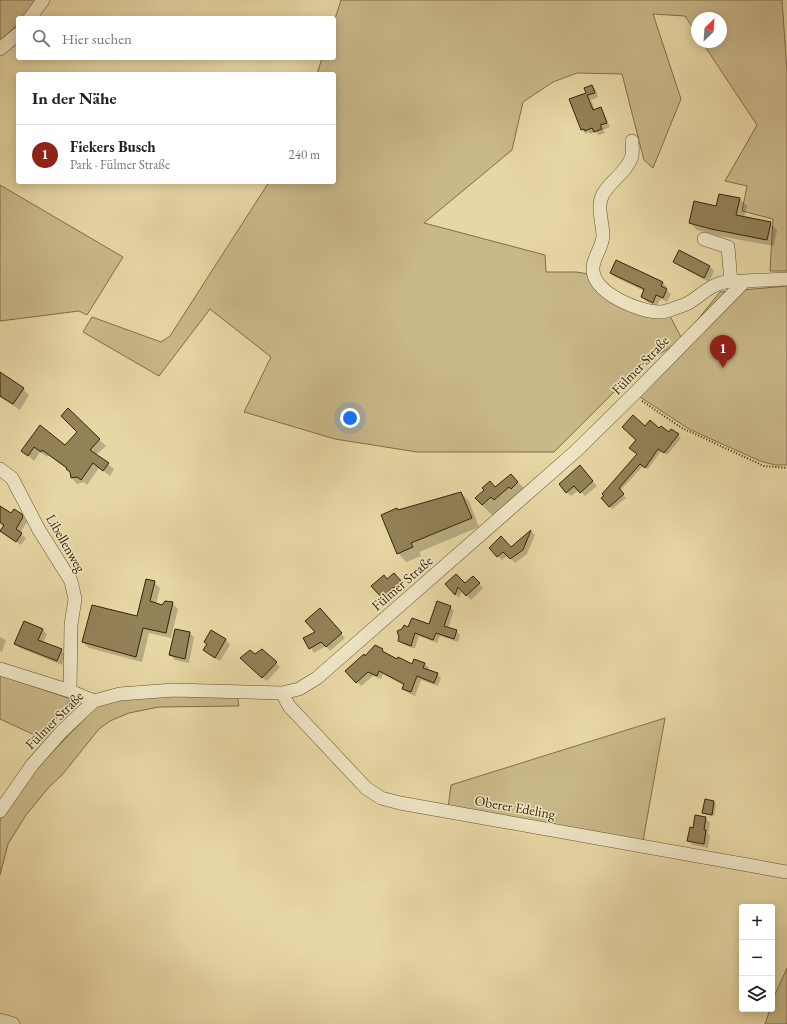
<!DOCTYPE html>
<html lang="de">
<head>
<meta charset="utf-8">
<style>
  :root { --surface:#fff; --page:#f6f6f6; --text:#202124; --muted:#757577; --line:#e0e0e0; --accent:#8f2418 }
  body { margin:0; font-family:"EB Garamond",serif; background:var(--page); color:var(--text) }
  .controls { position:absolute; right:12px; bottom:12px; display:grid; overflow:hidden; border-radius:4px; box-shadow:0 2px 10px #0003 }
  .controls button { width:36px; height:36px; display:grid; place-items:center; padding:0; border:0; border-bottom:1px solid var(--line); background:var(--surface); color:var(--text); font:20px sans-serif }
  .compass { position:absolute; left:691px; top:12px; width:36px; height:36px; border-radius:50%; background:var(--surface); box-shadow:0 2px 10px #0003; rotate:25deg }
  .you { position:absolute; left:350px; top:418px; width:14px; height:14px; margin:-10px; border:3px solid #fff; border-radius:50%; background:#1a73e8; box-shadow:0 0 0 6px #1a73e833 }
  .badge { display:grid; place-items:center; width:26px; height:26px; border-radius:50%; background:var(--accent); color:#fff; font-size:13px; font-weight:700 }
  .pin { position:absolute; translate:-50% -33px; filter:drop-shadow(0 1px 2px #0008) }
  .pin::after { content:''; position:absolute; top:21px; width:14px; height:12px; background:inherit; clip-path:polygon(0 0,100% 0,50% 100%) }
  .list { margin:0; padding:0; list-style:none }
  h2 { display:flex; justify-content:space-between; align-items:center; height:52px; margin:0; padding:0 16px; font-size:17px }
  h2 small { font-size:13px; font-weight:400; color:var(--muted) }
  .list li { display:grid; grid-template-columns:26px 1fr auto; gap:12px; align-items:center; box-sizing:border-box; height:60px; padding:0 16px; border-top:1px solid var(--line) }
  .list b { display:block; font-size:15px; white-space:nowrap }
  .list p { margin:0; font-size:13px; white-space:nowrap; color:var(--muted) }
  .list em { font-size:13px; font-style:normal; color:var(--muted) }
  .icon { flex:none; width:22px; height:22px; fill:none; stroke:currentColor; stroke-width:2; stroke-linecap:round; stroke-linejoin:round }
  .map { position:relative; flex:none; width:787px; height:1024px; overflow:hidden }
  .search { position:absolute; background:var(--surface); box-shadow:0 2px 10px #0003; left:16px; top:16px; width:320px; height:44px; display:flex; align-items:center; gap:10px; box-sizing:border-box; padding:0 14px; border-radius:4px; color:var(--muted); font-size:15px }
  .panel { position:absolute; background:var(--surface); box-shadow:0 2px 10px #0003; left:16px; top:72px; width:320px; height:112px; border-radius:4px }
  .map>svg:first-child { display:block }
  .green { fill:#c9b889; stroke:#806e47 }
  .shadow { fill:#0003 }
  .building { fill:#938158; stroke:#372305 }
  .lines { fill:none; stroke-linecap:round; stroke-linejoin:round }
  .minor-casing { stroke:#63502d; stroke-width:14 }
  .path { stroke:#372305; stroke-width:2; stroke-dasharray:1 2; stroke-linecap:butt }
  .minor { stroke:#efe5c4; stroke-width:13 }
  .labels { text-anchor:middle; stroke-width:3; stroke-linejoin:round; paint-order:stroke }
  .street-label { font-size:14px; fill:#372305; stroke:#efe5c4 }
</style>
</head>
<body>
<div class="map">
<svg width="787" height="1024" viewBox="0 0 787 1024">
  <rect width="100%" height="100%" fill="#e7d7a4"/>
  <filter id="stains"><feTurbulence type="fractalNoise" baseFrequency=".005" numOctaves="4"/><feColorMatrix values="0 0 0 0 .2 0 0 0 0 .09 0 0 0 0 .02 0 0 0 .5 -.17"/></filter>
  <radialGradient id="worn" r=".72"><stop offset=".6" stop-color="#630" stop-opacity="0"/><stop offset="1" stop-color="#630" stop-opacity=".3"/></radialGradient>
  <!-- green -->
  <path class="green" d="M0,0H36L23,18H18V24L0,41Z
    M341,0H782L787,70V271H770L773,219L742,211L747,186L725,181L757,125L702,42H721V18H697V34L685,16L653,14L681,99L653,168L644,160L622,74L577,73L553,82L523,102L512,150L424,223L545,255L546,272H576L589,274L595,286L669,314L682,339L720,292L787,286V465H775L760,461L689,429L637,395L681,341L640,366L554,452H417L335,439L244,412L271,357L210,309L159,376L83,332L92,317L161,342L170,336L269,182H334V74H317L322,58H334V22Z
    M0,185L123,257L87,315L79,311L0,321Z
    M0,675L71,699L41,738L0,719Z
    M237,695L239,706L159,707L129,713L110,721L99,729L62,775L50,786L26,815L8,844L0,875V820L36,769L98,705L123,697Z
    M665,718L643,841L448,808L451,785Z
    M787,968V1024H765L770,1009H772V1001Z"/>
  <!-- shadow -->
  <path class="shadow" d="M592,86L596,90L598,97L591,100L595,110L600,108L604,113L610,127L603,130L605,133L599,135L596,132L590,134L588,132L586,134L582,130L570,100L587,94Z
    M740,199L747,206L744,217L770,223L777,230L774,246L719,236L697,230L690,223L717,208Z
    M617,261L663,283L667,287L666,290L671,294L667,302L661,299L657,306L646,301L642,296L644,291L615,277L611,273Z
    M675,262L710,267L714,271L709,282L679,266Z
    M0,373L23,389L29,395L20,410L0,397Z
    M68,410L106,446L96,455L114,469L110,476L99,468L87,485L84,482L77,484L72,478L71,473L67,469L48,455L47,457L40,452L34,461L23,451L40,426L65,446L79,432Z
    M645,427L678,435L681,438L667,455L661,451L648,469L643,466L620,491L626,498L612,509L603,499L638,454Z
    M584,471L597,486L585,496L579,490L571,496L567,492Z
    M510,475L525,489L496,519L482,505Z
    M461,493L469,501L479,527L419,552L421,556L406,562L398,553V511Z
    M0,507L11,514L21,515L26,520L27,522L20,533L26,538L21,545L1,531L4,527L0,524Z
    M531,531L535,535L527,554L515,563L508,555L502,560L490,548H511Z
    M473,577L483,588L471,600L462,590L459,598L446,585H465Z
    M398,578L405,586L399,591L398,590L386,601L383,598L398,584Z
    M154,582L160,588L156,604L162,606L172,603L178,609L171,638L149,633L142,662L89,648L83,642L138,617Z
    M450,607L454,611L448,628L456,631L460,635L458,642L440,636L437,643L419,636L415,648H412L403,644L399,641L409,628L429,626Z
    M324,614L345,638L330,651L326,646L314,653L305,639L316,632Z
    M42,629L47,634L43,643L61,650L65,654L62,665L20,648L16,644Z
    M211,632L226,640L230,645L220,661L209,655L205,650L208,645Z
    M189,633L194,637L189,663L175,660L170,655Z
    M0,637L6,640L2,652L0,651Z
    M382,650L386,654L413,666L425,664L429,668L427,671L437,674L441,678L438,686L421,680L415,696L408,693L404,689L405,686L383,674L381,679L373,676L361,686L347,671L366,658Z
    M255,656L276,663L280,667L267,681L245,662Z
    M706,801L714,802L716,804L714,816L705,814L703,813Z
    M705,818L710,823L708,834L710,836L708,848L693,845L688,841L694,829Z"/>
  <!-- building -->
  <path class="building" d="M592,85L595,93L587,95L593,110L601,107L607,123L600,125L602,129L594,132L592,128L585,131L584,129L581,130L569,99L586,93L584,88Z
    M719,194L740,198L736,215L771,222L767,240L711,229L689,223L694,201L716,206Z
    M679,250L710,266L704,278L673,262Z
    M616,260L663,282L661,286L667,289L663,298L656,295L653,303L641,297L644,289L610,273Z
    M0,372L24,388L13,404L0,396Z
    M68,408L100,439L90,450L109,463L103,471L93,463L81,480L77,477L71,478L70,472L66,469L67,468L42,450L41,452L34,447L28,456L21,451L40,425L65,445L77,432L61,416Z
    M633,415L645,426L650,420L659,428L661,426L669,432L671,429L679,434L664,453L658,449L645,468L640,464L619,488L624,494L609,507L601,498L604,496L602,494L637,454L629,448L636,440L622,427Z
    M580,465L593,481L580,493L574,486L566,493L559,484Z
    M511,474L518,482L511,489L509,487L494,500L491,497L482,505L475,498L484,490L482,488L490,481L495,487Z
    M461,492L472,518L411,543L413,547L397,554L381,515L397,508L398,510Z
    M0,506L11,513L14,509L22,514L23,517L16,529L22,533L16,542L0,531L4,525L0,522Z
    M531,530L523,550L510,559L503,552L497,557L489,548L501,536L511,547Z
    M394,573L402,582L395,588L394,587L382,598L371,586L384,575L387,579Z
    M456,574L465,583L473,576L480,583L466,596L458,587L455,595L445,584Z
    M146,579L155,581L150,601L162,605L165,601L173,602L166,633L143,628L136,657L82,642L92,605L137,616Z
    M437,601L451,606L444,626L457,630L454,639L436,633L433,640L415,633L411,646L398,641L399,637L397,631L402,629L404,625L408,627L412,618L429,624Z
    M320,608L342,633L326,647L321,642L309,649L303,638L315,632L305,621Z
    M24,621L43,629L38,640L62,649L57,661L14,644Z
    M175,629L190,632L185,659L169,655Z
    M211,630L226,639L215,658L203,650L207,644L204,642Z
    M375,645L383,649L382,651L397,659L398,657L412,664L414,659L425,663L423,668L438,673L434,683L417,676L411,692L402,689L404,684L379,671L377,676L368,672L356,683L345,671L364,654L365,656Z
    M262,649L277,662L262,678L240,658L250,650L255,654Z
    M705,799L714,801L712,815L702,813Z
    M695,815L706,817L704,830H706L704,844L687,841L690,827L693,828Z"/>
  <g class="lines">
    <!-- minor casing -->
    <g class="minor-casing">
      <path id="minor" d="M30,18L43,0
        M0,49L18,34
        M632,141C632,145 633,151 632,156C627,172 611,180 603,194C596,206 603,223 603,236C602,248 594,256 593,267C591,293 641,313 661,312C665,312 669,310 673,309C678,307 685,305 690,302C700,296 707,288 718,284C725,281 736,281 745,281
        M704,239L728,247L731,282
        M0,469L12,478L39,530L71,581L75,599L71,625L70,691
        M0,669L70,691L94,701
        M282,693L289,706L366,788L381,798L400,803L787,872
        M0,811L32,765L62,731L94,701L120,694L174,690L282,693L299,689L317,678L576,451L633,395L745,281L787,279
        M0,1020L13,1024"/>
    </g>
    <!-- path -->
    <path class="path" d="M642,401L682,428L764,466L787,468"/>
    <!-- minor -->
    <use href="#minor" class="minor"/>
  </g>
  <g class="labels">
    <!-- street labels -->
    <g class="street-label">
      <text transform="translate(640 365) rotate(-46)" y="5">Fülmer Straße</text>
      <text transform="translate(66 543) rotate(60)" y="5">Libellenweg</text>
      <text transform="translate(402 583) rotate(-41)" y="5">Fülmer Straße</text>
      <text transform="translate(54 720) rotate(-45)" y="5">Fülmer Straße</text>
      <text transform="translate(515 807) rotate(10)" y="5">Oberer Edeling</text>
    </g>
  </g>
  <rect width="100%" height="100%" filter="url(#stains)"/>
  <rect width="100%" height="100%" fill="url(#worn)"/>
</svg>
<div class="controls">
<button>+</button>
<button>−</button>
<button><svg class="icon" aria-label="layers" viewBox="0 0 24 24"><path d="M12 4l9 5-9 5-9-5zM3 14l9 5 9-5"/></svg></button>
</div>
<svg class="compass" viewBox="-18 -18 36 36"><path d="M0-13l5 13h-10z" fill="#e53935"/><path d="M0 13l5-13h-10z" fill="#757577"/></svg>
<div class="you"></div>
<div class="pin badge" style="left:723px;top:368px">1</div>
<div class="search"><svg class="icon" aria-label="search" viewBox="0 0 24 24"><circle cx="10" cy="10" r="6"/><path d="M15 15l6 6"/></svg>Hier suchen</div>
<section class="panel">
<h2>In der Nähe<small></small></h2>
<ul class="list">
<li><span class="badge">1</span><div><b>Fiekers Busch</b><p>Park · Fülmer Straße</p></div><em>240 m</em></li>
</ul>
</section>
</div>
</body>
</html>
